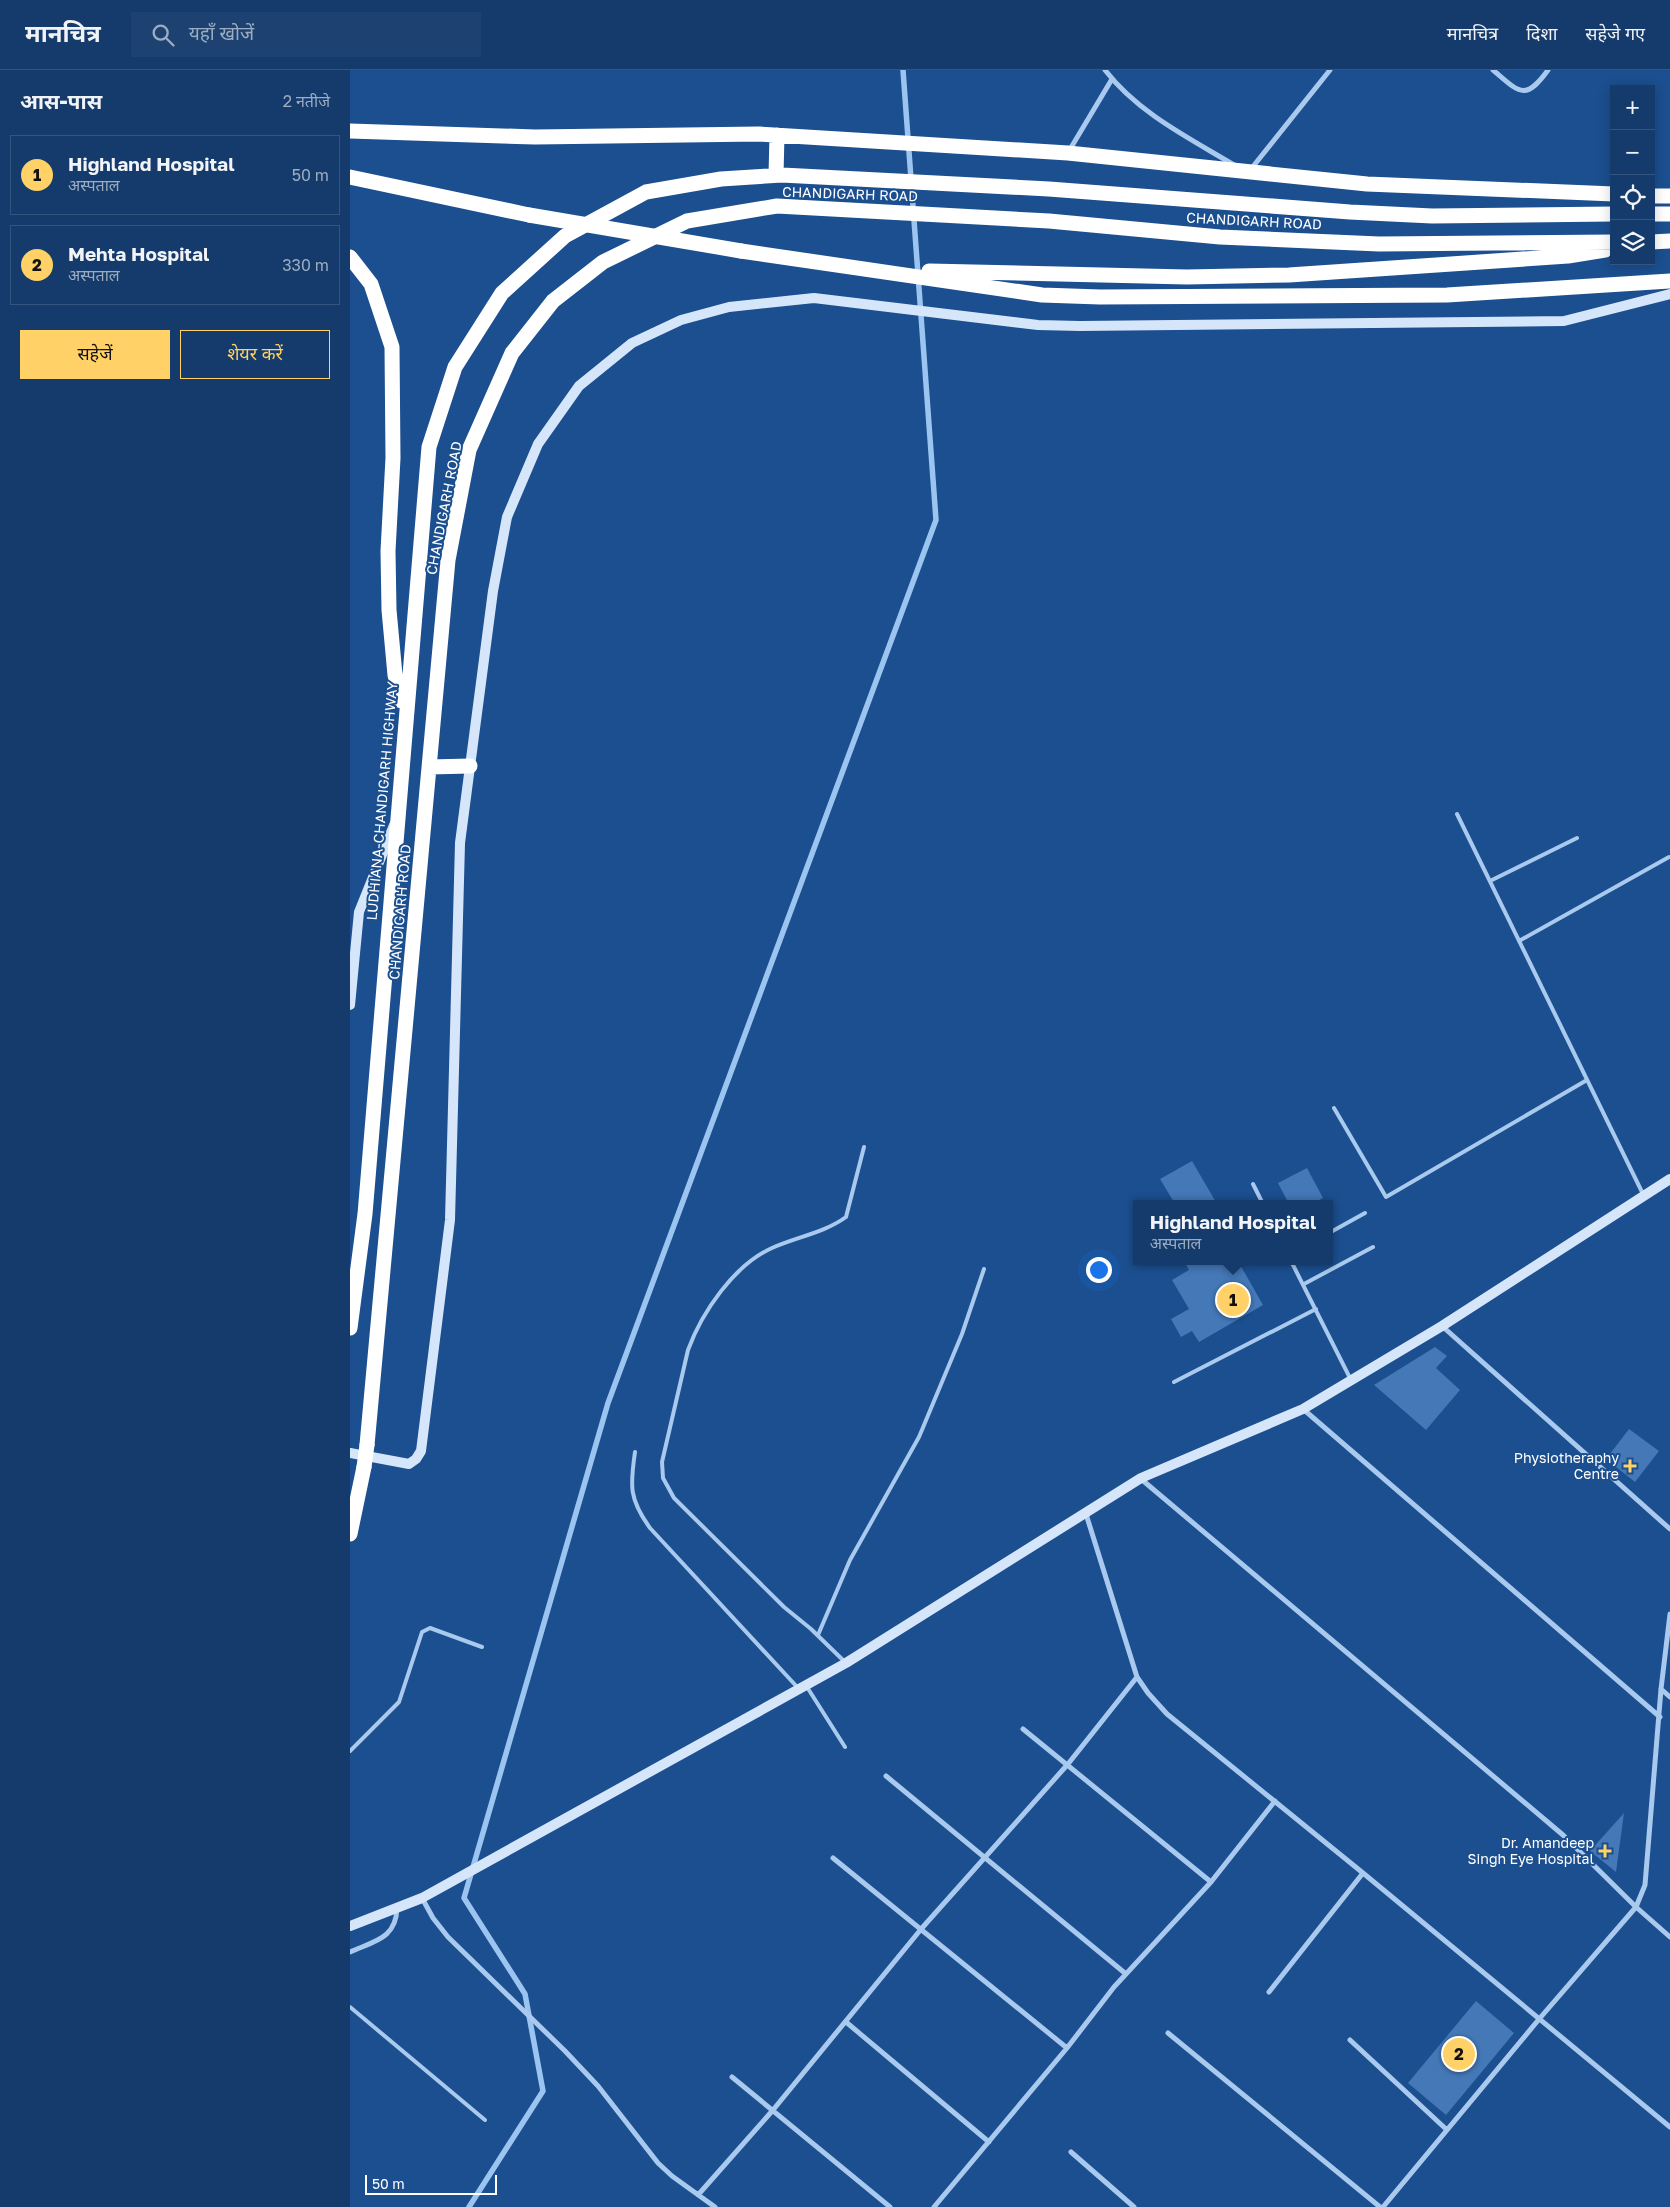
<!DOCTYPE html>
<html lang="hi">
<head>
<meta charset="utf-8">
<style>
  :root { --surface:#143b6b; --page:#1d4271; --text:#f1f3f6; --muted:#9dadc1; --line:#33557e; --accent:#ffd166 }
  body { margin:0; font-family:"Golos Text","Noto Sans Devanagari",sans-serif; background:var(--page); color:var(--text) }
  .controls { position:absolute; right:15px; top:15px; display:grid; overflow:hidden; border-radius:0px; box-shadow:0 2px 12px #0003 }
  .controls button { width:45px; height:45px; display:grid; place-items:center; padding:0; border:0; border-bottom:1px solid var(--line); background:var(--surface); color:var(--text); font:25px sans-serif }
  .scale { position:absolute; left:15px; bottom:12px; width:132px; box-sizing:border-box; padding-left:5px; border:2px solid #fff; border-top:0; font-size:14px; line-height:18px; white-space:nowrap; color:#fff; -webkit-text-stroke:4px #1b4f8f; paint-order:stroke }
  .you { position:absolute; left:748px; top:1199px; width:18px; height:18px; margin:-12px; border:4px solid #fff; border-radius:50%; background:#1a73e8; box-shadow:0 0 0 8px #1a73e833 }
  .badge { display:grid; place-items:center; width:32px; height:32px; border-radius:50%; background:var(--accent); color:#111; font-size:16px; font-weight:700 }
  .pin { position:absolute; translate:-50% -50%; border:2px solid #fff; box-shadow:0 1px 5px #0006 }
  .popup { position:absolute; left:783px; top:1130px; width:200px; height:65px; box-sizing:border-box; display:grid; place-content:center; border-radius:0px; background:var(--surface); filter:drop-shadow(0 1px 4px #0005); font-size:16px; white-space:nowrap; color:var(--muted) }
  .popup b { font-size:19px; color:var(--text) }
  .popup::after { content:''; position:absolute; left:50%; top:100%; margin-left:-10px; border:10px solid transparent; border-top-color:var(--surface) }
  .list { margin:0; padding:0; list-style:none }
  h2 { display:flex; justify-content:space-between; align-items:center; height:65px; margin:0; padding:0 20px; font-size:21px }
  h2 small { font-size:16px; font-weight:400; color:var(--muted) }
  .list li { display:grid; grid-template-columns:32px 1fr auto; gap:15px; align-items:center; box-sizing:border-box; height:80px; margin:0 10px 10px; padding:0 10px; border:1px solid var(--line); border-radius:0px }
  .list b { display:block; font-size:19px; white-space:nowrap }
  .list p { margin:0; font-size:16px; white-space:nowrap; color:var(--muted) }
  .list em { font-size:16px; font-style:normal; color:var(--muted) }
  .actions { display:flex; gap:10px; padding:15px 20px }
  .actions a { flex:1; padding:11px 0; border:1px solid var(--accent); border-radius:0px; text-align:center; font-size:18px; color:var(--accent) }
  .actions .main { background:var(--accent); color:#111 }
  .icon { flex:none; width:28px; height:28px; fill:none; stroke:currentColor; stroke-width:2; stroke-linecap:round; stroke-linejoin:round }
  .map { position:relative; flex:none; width:1320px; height:2137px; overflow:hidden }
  header { display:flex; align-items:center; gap:30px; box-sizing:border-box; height:70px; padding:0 25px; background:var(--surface); border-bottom:1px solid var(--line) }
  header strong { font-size:24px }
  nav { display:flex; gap:28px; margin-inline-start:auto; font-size:18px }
  .search { width:350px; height:45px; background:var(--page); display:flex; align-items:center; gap:12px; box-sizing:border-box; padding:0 18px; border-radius:0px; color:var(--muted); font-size:19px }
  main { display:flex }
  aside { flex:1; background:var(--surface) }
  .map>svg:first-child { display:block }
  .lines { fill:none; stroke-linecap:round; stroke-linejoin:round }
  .stream { stroke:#9cc4f0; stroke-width:5.5 }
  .building { fill:#4478b7 }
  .lane { stroke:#a9c9ee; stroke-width:4 }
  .street { stroke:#a9c9ee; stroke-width:5 }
  .secondary { stroke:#d6e6fa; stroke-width:10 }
  .highway { stroke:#fff; stroke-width:15 }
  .highway-bridge { stroke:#fff; stroke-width:15 }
  .poi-dot { fill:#ffd166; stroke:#1b4f8f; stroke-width:2 }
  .labels { text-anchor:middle; stroke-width:4; stroke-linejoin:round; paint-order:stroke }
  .street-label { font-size:14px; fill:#fff; stroke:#1b4f8f }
  .poi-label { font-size:14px; fill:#fff; stroke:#1b4f8f; text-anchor:end }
</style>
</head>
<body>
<header>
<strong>मानचित्र</strong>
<div class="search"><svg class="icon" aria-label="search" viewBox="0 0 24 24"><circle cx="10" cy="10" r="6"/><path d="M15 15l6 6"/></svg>यहाँ खोजें</div>
<nav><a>मानचित्र</a><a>दिशा</a><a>सहेजे गए</a></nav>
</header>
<main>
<aside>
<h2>आस-पास<small>2 नतीजे</small></h2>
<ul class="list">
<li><span class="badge">1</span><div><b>Highland Hospital</b><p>अस्पताल</p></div><em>50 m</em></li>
<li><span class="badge">2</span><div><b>Mehta Hospital</b><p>अस्पताल</p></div><em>330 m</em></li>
</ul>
<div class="actions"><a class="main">सहेजें</a><a>शेयर करें</a></div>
</aside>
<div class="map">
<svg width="1320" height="2137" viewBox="0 0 1320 2137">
  <rect width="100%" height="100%" fill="#1b4f8f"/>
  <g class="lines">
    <!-- stream -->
    <path class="stream" d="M119,2137L193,2021L175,1924L114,1828L258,1333L586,450L553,0"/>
  </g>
  <!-- building -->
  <path class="building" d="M842,1091L867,1134H825L810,1109Z
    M957,1098L973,1128L962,1134H939L928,1113Z
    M834,1191H888L913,1235L849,1272L842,1261L831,1267L821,1249L839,1239L822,1210L839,1200Z
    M1085,1277L1097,1286L1086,1298L1110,1320L1076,1360L1024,1315Z
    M1279,1359L1309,1381L1285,1412L1256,1389Z
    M1274,1743L1266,1802L1240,1781Z
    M1126,1931L1164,1963L1096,2045L1058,2013Z"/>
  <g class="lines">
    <!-- lane -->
    <path class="lane" d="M1107,744L1293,1124
      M1140,811L1227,768
      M1169,871L1319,787
      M984,1038L1036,1127L1237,1010
      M903,1114L913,1134
      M979,1163L1015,1143
      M941,1191L1001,1310
      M954,1214L1023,1177
      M824,1312L966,1239
      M285,1382C280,1416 279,1429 300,1458L449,1619
      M468,1565L500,1490L569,1367L612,1264L634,1199
      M496,1593L461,1559L434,1537L324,1428L313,1408L312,1392L338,1280C352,1242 384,1195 422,1178C446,1167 474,1163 496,1147L514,1077
      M457,1617L495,1677
      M0,1681L49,1632L72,1562L80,1558L132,1577
      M0,1937L135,2050"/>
    <!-- street -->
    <path class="street" d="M755,0C788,43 839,68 884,95
      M1143,0C1169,22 1175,32 1198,0
      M719,81L762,9
      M901,99L980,0
      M1092,1256L1320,1459
      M953,1339L1310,1647
      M791,1409L1213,1765L1286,1837L1320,1867
      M736,1444L787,1607L798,1623L817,1644L1013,1803L1320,2057
      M1311,1619L1320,1627
      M673,1659L861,1812
      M536,1706L776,1904
      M483,1788L717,1978
      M72,1828L83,1848L98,1867L215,1981L248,2016L308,2093L322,2106L365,2137
      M0,1882C24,1871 46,1869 47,1838
      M919,1922L1013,1803
      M496,1952L639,2072
      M818,1963L1030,2137
      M1000,1970L1097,2060
      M382,2007L540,2137
      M721,2082L784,2137
      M348,2125L423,2040L572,1858L718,1694L787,1607
      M584,2137L717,1978L764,1917L861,1812L925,1731
      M1033,2137L1190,1948L1286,1837L1295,1815L1311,1619L1320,1544"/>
    <!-- secondary -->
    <path class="secondary" d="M0,935L9,842L44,755
      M0,1383L59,1394L66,1389L71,1381L100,1150L110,773L143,521L157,447L188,374L229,316L282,273L331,250L379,237L464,228L688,255L730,256L1214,251L1320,224
      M0,1856L72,1828L496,1593L791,1408L953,1339L1092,1256L1320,1109"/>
    <!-- highway -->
    <path class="highway" d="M0,61L185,67L409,64L718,83L1017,114L1264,124
      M426,105L427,65
      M0,107L179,145
      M1301,126H1320
      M1301,144H1320
      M1301,172L1320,171
      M391,181L692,225L750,227L1097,225L1320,211
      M0,187L21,214L42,277L43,388L38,481L39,540L45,605L51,631
      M579,201L837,207L939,205L1218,186L1255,180
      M79,697L120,696
      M0,1258L15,1144L79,377L105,297L152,223L215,166L296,122L371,109L432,105L699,119L1000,142L1082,146L1264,144
      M17,1375L98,490L119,380L162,283L203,231L253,192L337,151L427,136L699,151L870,167L1029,174L1264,172
      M0,1464L14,1397"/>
    <!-- highway-bridge -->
    <path class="highway-bridge" d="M179,145L391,181
      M14,1397L17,1375"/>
  </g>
  <!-- markers -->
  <g class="poi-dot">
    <path d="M1277.5 1388.5h5v5h5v5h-5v5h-5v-5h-5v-5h5z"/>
    <path d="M1252.5 1773.5h5v5h5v5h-5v5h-5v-5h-5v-5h5z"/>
  </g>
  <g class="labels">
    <!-- street labels -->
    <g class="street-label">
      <text transform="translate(500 124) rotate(2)" y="5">CHANDIGARH ROAD</text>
      <text transform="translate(904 151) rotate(3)" y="5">CHANDIGARH ROAD</text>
      <text transform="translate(94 438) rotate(-79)" y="5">CHANDIGARH ROAD</text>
      <text transform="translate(32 731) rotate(-85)" y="5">LUDHIANA-CHANDIGARH HIGHWAY</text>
      <text transform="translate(50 842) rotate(-85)" y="5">CHANDIGARH ROAD</text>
    </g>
    <!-- poi labels -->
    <g class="poi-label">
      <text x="1269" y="1393">Physiotheraphy<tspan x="1269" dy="16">Centre</tspan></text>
      <text x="1244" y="1778">Dr. Amandeep<tspan x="1244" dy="16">Singh Eye Hospital</tspan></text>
    </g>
  </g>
</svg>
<div class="controls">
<button>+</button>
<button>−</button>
<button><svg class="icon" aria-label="locate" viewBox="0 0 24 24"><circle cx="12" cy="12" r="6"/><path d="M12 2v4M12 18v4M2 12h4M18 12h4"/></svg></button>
<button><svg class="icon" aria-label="layers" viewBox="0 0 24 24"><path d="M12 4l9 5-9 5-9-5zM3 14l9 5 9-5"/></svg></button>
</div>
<div class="scale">50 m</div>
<div class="you"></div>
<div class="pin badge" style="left:883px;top:1230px">1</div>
<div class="popup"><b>Highland Hospital</b>अस्पताल</div>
<div class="pin badge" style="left:1109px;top:1984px">2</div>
</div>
</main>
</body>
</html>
